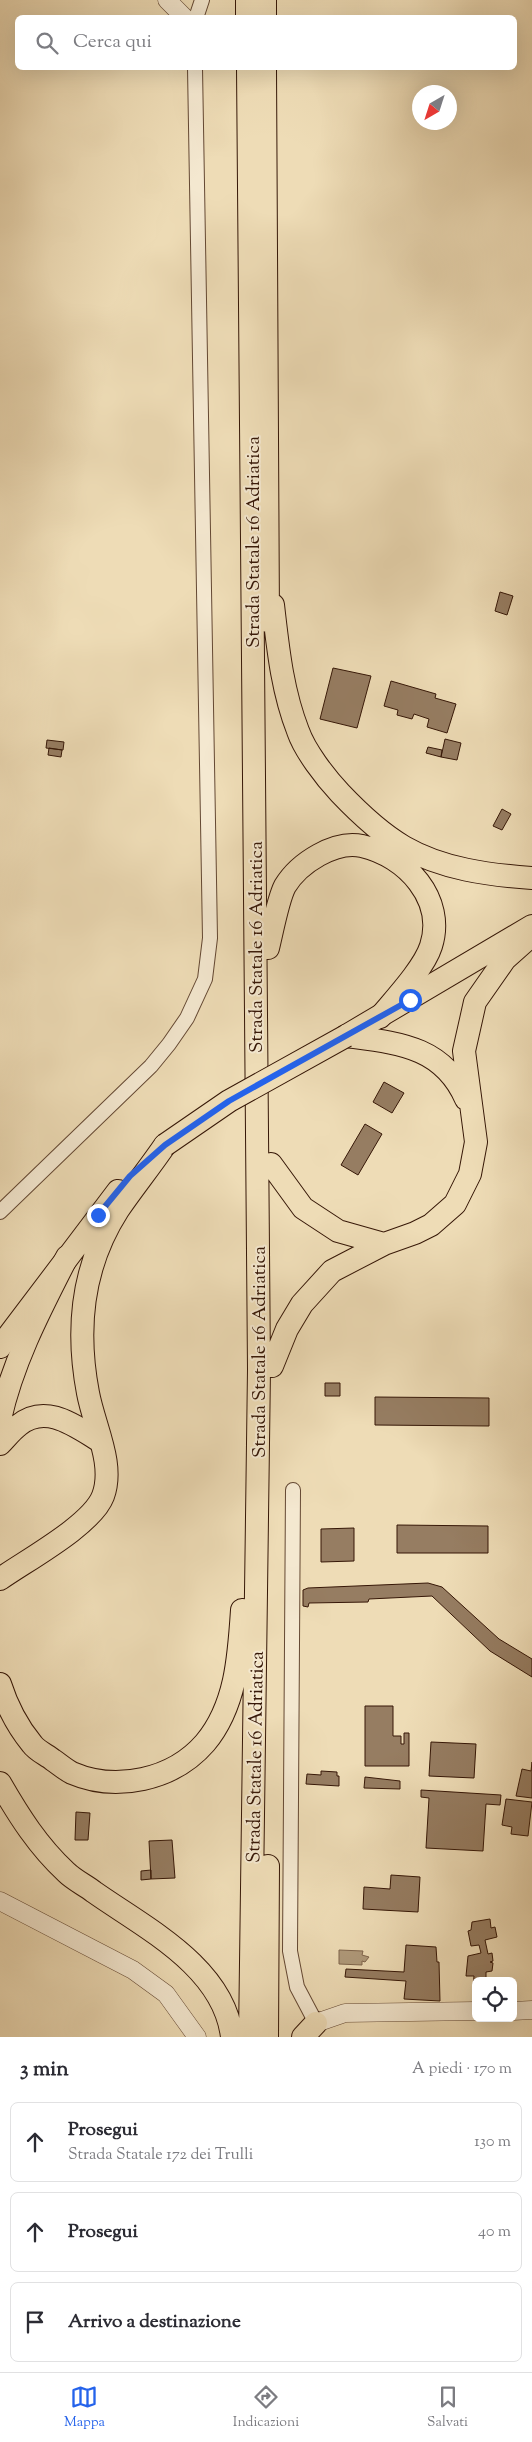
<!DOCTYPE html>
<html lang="it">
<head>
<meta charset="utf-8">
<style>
  :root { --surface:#fff; --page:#f7f7f7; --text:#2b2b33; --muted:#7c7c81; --line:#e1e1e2; --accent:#2563eb }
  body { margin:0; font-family:"Sorts Mill Goudy",serif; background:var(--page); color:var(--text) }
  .controls { position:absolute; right:15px; bottom:15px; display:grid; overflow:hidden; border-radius:8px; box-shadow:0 5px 20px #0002 }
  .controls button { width:45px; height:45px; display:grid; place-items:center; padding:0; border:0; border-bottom:1px solid var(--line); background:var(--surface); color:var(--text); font:25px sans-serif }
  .compass { position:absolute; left:412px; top:85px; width:45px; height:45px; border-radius:50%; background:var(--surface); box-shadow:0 5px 20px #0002; rotate:219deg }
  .stop { position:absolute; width:15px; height:15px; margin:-11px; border:4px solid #2563eb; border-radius:50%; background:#fff }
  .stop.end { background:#2563eb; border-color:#fff; box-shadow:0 1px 5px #0008 }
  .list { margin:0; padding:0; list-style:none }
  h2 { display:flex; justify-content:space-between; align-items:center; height:65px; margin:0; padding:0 20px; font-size:21px }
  h2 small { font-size:16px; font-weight:400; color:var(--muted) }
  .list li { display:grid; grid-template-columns:32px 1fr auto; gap:15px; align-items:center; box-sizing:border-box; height:80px; margin:0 10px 10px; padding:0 10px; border:1px solid var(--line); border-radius:8px }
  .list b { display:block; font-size:19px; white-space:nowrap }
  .list p { margin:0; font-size:16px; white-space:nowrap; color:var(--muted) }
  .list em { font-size:16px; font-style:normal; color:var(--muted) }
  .icon { flex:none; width:28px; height:28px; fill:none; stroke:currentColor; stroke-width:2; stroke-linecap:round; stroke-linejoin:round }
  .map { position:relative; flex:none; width:532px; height:2037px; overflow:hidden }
  .search { position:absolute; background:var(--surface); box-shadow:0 5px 20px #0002; left:15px; right:15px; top:15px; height:55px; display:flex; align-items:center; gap:12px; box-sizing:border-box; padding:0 18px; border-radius:8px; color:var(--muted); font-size:19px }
  .sheet { height:335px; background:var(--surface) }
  nav { display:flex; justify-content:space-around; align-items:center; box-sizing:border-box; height:70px; border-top:1px solid var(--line); background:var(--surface); font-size:14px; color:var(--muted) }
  nav a { display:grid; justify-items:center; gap:2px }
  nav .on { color:var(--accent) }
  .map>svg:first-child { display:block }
  .water { fill:#af997a; stroke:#7f654c }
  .building { fill:#967d62; stroke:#361707 }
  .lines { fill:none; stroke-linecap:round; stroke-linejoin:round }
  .minor-casing { stroke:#644833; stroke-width:16 }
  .tertiary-casing { stroke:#644833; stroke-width:19 }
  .primary-casing { stroke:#361707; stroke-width:24 }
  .trunk-casing { stroke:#361707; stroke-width:24 }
  .minor { stroke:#f4e8d0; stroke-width:14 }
  .tertiary { stroke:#f4e8d0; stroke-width:18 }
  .primary { stroke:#eedcb6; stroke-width:22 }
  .trunk { stroke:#eedcb6; stroke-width:22 }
  .primary-bridge-casing { stroke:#361707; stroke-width:24; stroke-linecap:butt }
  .primary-bridge { stroke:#eedcb6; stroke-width:22 }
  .route { stroke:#2563eb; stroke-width:6 }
  .labels { text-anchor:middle; stroke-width:4; stroke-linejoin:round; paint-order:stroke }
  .street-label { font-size:19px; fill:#361707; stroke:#f4e8d0 }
</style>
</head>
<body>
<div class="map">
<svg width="532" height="2037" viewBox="0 0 532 2037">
  <rect width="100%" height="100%" fill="#eedcb6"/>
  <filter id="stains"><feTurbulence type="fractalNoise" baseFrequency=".004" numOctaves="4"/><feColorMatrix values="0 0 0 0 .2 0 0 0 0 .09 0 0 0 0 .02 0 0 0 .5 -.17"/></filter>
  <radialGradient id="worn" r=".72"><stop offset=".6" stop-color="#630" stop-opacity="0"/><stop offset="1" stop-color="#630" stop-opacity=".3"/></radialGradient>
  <!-- water -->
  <path class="water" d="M339,1950L363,1951L362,1955L369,1957L365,1962L362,1961V1965L339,1964Z"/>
  <!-- building -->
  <path class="building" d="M500,592L513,596L507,615L495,611Z
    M333,668L371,676L357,728L320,719Z
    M391,681L436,694L435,698L456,704L447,733L427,727L429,719L414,714L412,719L397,715L398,710L384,706Z
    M445,739L461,743L457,760L441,757Z
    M47,740L64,742L63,750L46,748Z
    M428,747L442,750L441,757L426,753Z
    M49,748L62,750L61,757L48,755Z
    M502,809L511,814L502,830L493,826Z
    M384,1082L404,1093L392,1113L373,1102Z
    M365,1124L382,1134L358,1175L341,1165Z
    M325,1383H340V1396H325Z
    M375,1397L489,1398V1426L375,1425Z
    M397,1525L488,1526V1553H397Z
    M354,1528V1561L321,1562V1529Z
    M428,1583L442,1587L499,1639L532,1659V1677L490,1651L432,1596L369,1599L368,1602L309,1603L308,1607L303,1606V1590L308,1588Z
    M365,1706H393V1736H401V1744H404V1733H409V1766H365Z
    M431,1742L476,1744L474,1778L429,1776Z
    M532,1762V1798L516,1796L522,1769L531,1771Z
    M321,1771L337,1772V1776H339V1786L306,1784L307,1774L321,1775Z
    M365,1777L400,1781V1789L364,1788Z
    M421,1790L501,1795L500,1805L486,1804L483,1851L426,1848L429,1798L421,1797Z
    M506,1799L532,1802L528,1836L511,1834L512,1827L502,1825Z
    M76,1812L90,1813L88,1840H75Z
    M172,1840L175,1878L151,1879L149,1841Z
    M151,1870V1879L141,1880V1871Z
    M391,1875L420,1877L418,1912L363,1909L364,1887L390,1889Z
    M490,1919L491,1928L495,1927L497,1937L485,1940L488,1954L492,1953L493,1961L490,1962L493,1963L492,1971L486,1972V1981H476V1986H473L474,1976H466L468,1956L481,1953L479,1945L471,1946L468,1931L471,1930L472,1922Z
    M406,1945L436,1947L437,1962H439L440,2001L404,1999L406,1981L345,1977L346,1969L404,1972Z"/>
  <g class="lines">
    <!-- minor casing -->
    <g class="minor-casing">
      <path id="minor" d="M196,18L202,0
        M0,1212L151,1066L169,1044L187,1018L205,979L210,938L195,68
        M293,1490L290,1951L297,1987L316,2023"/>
    </g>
    <!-- tertiary casing -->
    <g class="tertiary-casing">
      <path id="tertiary" d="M167,0L185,18
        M0,1901L133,1970L166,1994L197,2037
        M513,2011L532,2010
        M316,2023L345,2013L476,2011"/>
    </g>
    <!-- primary casing -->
    <g class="primary-casing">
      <path id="primary" d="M346,1036L532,926
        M0,1347L118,1191
        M0,1579C27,1560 92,1525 103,1496C115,1464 94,1426 88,1393C76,1330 82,1266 118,1210C133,1188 150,1167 165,1145"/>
    </g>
    <!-- trunk casing -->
    <g class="trunk-casing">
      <path id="trunk" d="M247,0V18
        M265,0V18
        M248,68L259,1369L250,2037
        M265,68L268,621
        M273,605C278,648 282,690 298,731C305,751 325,777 340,793C359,813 380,833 404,847C442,869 489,875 532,878
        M268,948C272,932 278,899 285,886C299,863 335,840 362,846C406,856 446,899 431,946C424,968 395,999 380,1017
        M346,1036C398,1043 443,1046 466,1099
        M271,1164L303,1208L338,1231L384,1244
        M272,1366L287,1329L302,1304L332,1271L384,1244L415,1233L431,1225L455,1204L470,1174L476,1142L464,1051L475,1002L505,959L532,935
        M0,1419C13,1361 40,1310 67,1257
        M0,1444C6,1438 12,1430 19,1425C46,1403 75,1426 100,1441
        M0,1684C7,1706 18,1727 32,1744C37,1751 47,1755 53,1760C59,1764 66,1770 72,1773C116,1792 173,1780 205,1743C236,1706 239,1657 242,1610
        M0,1783C19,1816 38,1846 66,1872C74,1880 85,1885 94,1892C145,1928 224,1967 232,2037
        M267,2037L268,1866
        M303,2037L316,2023"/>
    </g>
    <!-- minor -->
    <use href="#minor" class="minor"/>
    <!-- tertiary -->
    <use href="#tertiary" class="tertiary"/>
    <!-- primary -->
    <use href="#primary" class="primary"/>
    <!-- trunk -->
    <use href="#trunk" class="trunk"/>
    <!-- primary-bridge casing -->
    <g class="primary-bridge-casing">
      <path id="primary-bridge" d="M165,1145L229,1101L346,1036"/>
    </g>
    <!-- primary-bridge -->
    <use href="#primary-bridge" class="primary-bridge"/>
  </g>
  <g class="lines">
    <!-- route -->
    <path class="route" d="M98,1215L130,1176L165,1145L229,1101L410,1000"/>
  </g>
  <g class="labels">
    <!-- street labels -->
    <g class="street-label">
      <text transform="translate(252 542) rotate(-90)" y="7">Strada Statale 16 Adriatica</text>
      <text transform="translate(255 947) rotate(-90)" y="7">Strada Statale 16 Adriatica</text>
      <text transform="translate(258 1352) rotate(-90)" y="7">Strada Statale 16 Adriatica</text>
      <text transform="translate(254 1757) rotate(-89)" y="7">Strada Statale 16 Adriatica</text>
    </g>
  </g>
  <rect width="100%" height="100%" filter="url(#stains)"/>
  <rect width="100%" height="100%" fill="url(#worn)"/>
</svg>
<div class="controls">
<button><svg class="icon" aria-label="locate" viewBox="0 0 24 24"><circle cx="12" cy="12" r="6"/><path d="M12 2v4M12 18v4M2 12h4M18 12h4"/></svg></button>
</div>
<svg class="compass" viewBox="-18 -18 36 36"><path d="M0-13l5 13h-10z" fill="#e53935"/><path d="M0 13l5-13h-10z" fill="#7c7c81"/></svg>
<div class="stop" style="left:410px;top:1000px"></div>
<div class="stop end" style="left:98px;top:1215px"></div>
<div class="search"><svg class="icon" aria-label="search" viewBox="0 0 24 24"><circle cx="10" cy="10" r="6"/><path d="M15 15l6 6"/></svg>Cerca qui</div>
</div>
<section class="sheet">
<h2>3 min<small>A piedi · 170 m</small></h2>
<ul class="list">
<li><svg class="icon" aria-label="ahead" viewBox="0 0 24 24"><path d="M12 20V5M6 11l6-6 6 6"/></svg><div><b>Prosegui</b><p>Strada Statale 172 dei Trulli</p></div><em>130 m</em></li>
<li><svg class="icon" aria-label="ahead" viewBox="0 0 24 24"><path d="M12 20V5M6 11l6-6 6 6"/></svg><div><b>Prosegui</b></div><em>40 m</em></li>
<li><svg class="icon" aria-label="arrive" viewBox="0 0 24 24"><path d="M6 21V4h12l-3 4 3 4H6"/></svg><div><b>Arrivo a destinazione</b></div></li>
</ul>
</section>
<nav>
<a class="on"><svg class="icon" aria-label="map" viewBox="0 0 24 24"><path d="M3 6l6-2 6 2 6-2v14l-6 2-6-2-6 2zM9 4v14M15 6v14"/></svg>Mappa</a>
<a><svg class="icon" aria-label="directions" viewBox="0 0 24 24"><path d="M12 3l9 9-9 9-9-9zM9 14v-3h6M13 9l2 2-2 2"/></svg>Indicazioni</a>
<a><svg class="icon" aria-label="saved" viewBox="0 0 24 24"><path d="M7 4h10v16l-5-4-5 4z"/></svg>Salvati</a>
</nav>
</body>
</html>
